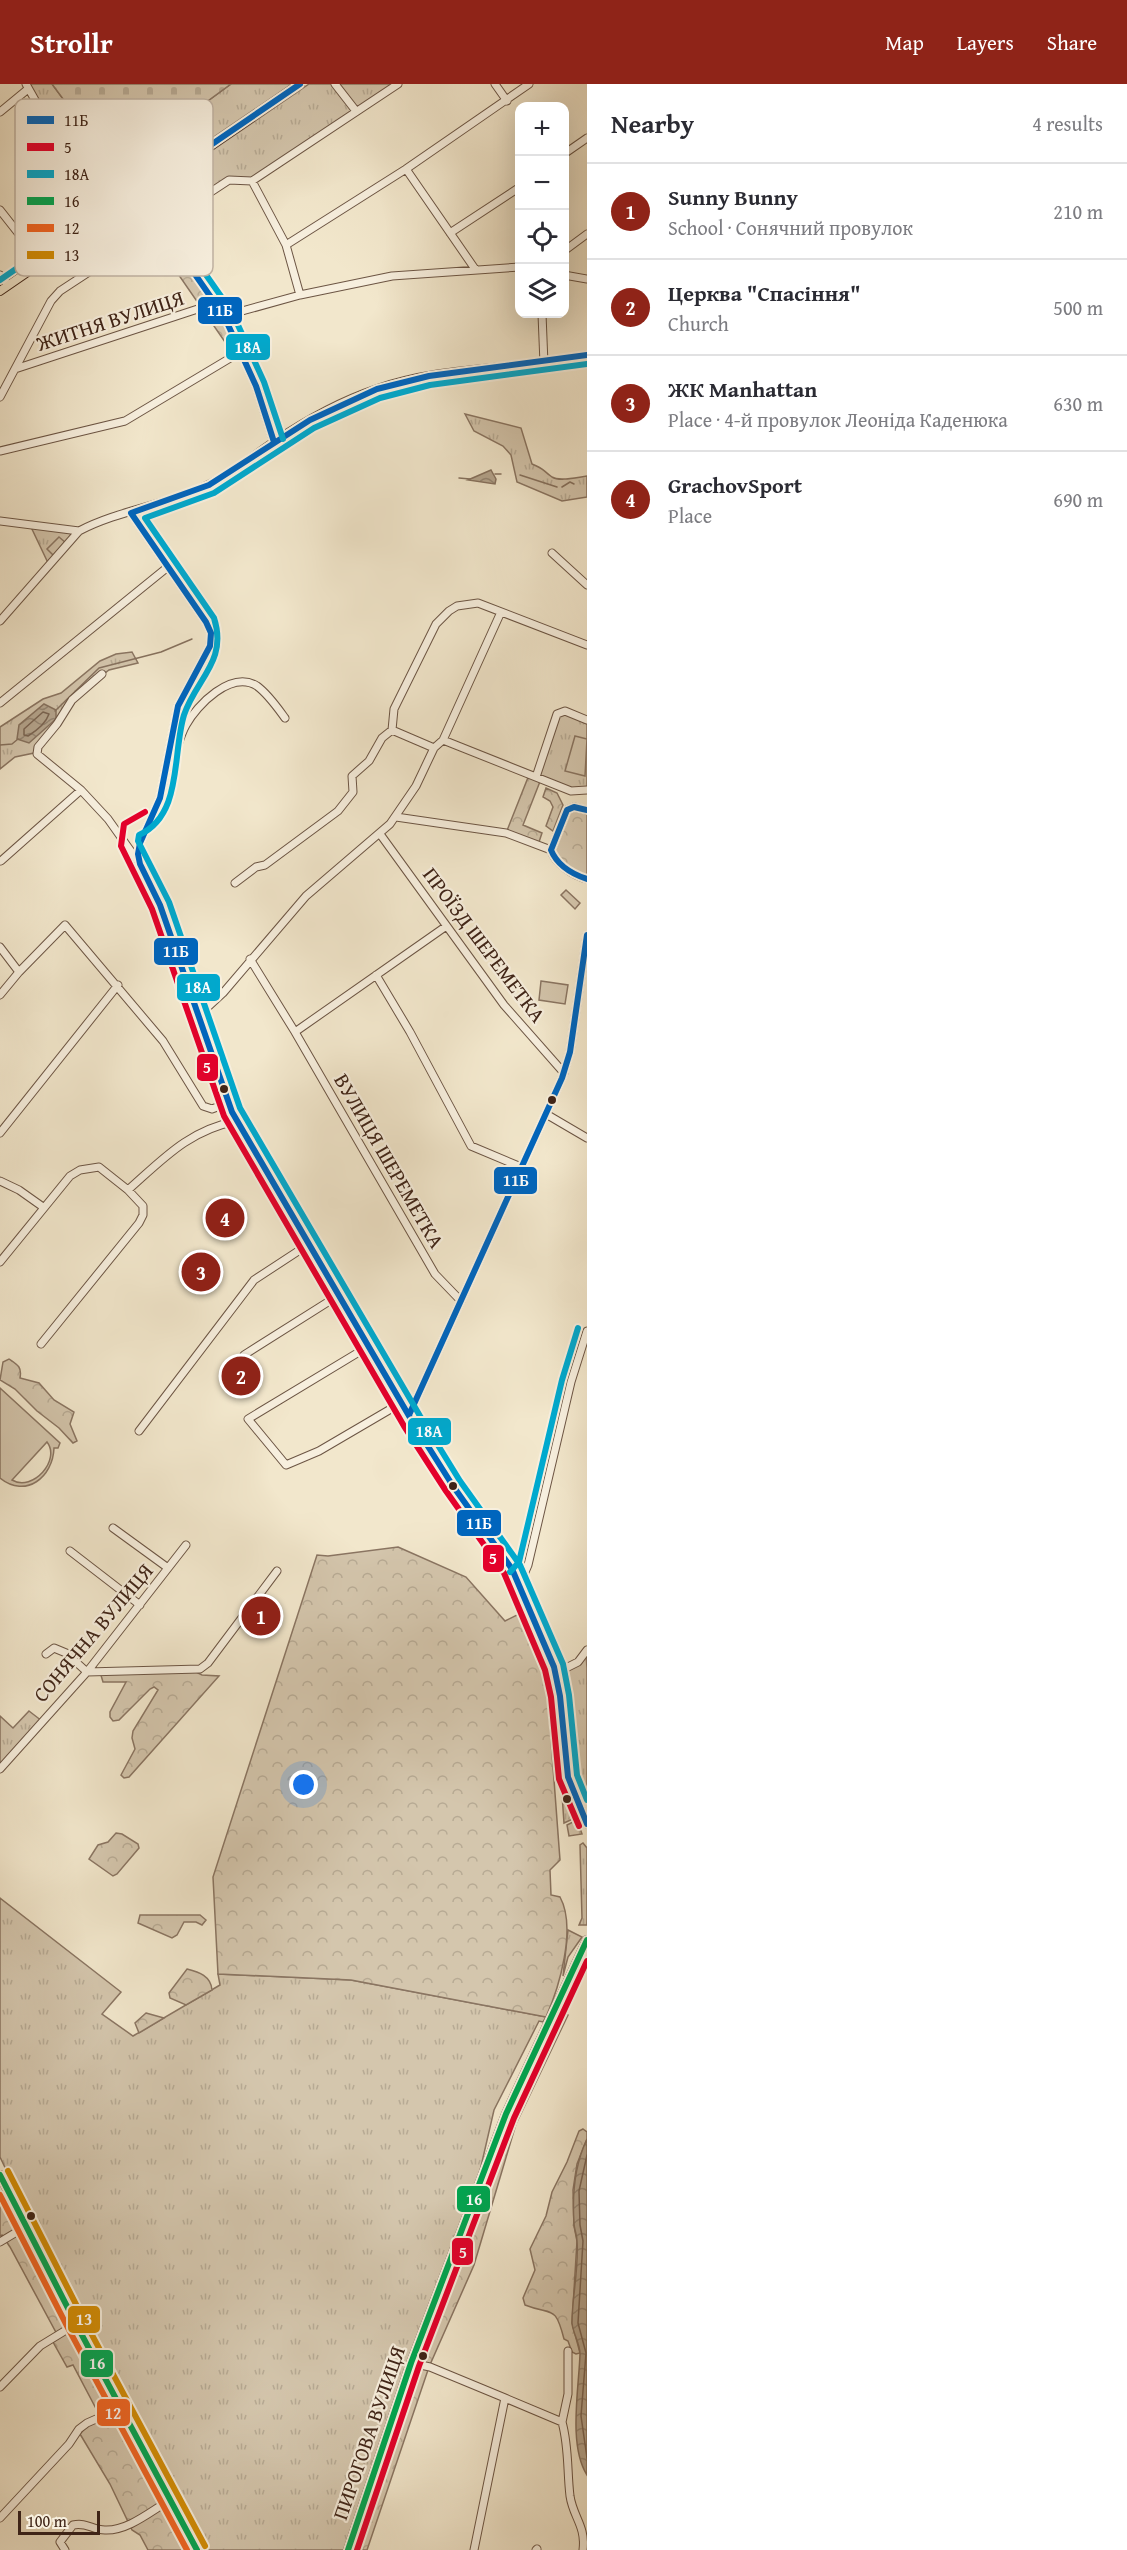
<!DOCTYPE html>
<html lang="en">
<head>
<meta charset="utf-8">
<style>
  :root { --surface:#fff; --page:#f2f2f3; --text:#2b2b33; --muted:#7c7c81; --line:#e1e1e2; --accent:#8f2418 }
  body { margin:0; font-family:"Gentium Book Plus",serif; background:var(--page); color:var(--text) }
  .controls { position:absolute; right:18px; top:18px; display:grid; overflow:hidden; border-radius:12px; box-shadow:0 6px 24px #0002 }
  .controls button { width:54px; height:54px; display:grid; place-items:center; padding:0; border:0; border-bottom:2px solid var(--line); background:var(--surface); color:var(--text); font:30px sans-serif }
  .scale { position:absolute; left:18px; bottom:15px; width:82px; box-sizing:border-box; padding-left:6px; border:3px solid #3f2417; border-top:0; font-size:16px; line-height:21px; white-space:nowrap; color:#3f2417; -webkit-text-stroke:4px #f7efde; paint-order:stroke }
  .you { position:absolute; left:304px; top:1701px; width:21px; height:21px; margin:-15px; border:4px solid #fff; border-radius:50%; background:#1a73e8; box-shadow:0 0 0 9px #1a73e833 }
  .badge { display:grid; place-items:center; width:39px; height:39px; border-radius:50%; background:var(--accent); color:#fff; font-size:20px; font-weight:700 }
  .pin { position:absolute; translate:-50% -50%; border:3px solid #fff; box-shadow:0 2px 6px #0006 }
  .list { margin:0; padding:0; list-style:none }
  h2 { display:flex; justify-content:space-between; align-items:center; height:78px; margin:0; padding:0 24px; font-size:26px }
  h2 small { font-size:20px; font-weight:400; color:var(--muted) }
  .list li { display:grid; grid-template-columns:39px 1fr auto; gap:18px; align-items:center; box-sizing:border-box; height:96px; padding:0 24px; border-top:2px solid var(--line) }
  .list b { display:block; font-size:22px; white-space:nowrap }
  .list p { margin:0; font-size:20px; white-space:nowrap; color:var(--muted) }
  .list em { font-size:20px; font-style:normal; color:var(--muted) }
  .icon { flex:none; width:33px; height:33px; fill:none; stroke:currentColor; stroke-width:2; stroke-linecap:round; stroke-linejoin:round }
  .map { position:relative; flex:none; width:587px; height:2466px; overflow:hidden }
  header { display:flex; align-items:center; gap:36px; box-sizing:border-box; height:84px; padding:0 30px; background:var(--accent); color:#fff }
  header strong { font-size:28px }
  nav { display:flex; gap:33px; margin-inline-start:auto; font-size:21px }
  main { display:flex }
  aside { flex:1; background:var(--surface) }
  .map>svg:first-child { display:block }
  .grass { fill:url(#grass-tufts); stroke:#8a7562; stroke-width:1.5 }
  .forest { fill:url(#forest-crowns); stroke:#8a7562; stroke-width:1.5 }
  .cemetery { fill:url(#cemetery-stones); stroke:#8a7562; stroke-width:1.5 }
  .pitch { fill:#d4c6ad; stroke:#8a7562; stroke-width:1.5; fill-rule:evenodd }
  .water { fill:url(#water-waves); stroke:#86715e; stroke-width:1.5 }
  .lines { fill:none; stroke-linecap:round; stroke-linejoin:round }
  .shore { stroke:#7a6452; stroke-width:1.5 }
  .stream { stroke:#86715e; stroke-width:1.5 }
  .minor-casing { stroke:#6c5544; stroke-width:9 }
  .major-casing { stroke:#3f2417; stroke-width:10 }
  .minor { stroke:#f7efde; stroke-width:7 }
  .major { stroke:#f2e7cc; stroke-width:8 }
  .bus-1-casing { stroke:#f7efde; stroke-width:10 }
  .bus-2-casing { stroke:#f7efde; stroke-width:10 }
  .bus-3-casing { stroke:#f7efde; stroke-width:10 }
  .bus-4-casing { stroke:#f7efde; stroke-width:10 }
  .bus-5-casing { stroke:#f7efde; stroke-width:10 }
  .bus-6-casing { stroke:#f7efde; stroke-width:10 }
  .bus-1 { stroke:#0065bd; stroke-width:6 }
  .bus-2 { stroke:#e4002b; stroke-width:6 }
  .bus-3 { stroke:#00a9ce; stroke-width:6 }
  .bus-4 { stroke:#00a651; stroke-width:6 }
  .bus-5 { stroke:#f26522; stroke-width:6 }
  .bus-6 { stroke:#d28c05; stroke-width:6 }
  .bus-dot { fill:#3f2417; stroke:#f7efde; stroke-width:2 }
  .labels { text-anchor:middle; stroke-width:4.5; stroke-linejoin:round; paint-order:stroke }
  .street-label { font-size:21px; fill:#3f2417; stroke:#f7efde }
  .key { fill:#f7efde; stroke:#c0b2a2; stroke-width:1.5 }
  .key-label { font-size:16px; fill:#3f2417 }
  .line-badge { stroke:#f7efde; stroke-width:2 }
  .badge-label { font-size:16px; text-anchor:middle; font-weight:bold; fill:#fff }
</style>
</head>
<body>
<header>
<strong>Strollr</strong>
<nav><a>Map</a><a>Layers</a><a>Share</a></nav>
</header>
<main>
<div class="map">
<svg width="587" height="2466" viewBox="0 0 587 2466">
  <defs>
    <pattern id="grass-tufts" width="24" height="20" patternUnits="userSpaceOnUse" patternTransform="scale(1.5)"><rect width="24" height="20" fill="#d4c6ad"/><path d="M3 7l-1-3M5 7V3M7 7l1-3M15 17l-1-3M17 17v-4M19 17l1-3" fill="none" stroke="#b7aa94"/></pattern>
    <pattern id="forest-crowns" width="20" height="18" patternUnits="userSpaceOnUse" patternTransform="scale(1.5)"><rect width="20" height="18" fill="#d4c6ad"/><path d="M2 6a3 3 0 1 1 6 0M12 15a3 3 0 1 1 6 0" fill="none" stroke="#b7aa94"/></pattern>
    <pattern id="cemetery-stones" width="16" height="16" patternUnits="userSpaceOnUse" patternTransform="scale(1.5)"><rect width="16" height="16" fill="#d4c6ad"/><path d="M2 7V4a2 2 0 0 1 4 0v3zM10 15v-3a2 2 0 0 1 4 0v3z" fill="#b7aa94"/></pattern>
    <pattern id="water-waves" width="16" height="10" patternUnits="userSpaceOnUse" patternTransform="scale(1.5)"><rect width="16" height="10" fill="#b5a58e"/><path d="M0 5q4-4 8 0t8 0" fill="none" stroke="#958673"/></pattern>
  </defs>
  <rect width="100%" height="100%" fill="#f2e7cc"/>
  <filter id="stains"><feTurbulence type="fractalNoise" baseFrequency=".00333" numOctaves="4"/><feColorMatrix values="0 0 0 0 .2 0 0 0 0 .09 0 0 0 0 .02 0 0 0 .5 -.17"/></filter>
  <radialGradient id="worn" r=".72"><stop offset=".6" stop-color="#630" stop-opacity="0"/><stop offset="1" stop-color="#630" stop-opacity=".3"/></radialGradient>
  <!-- grass -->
  <path class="grass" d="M26,0H52L115,85L231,0H292L99,131Z
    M309,0H398L252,97L228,96L161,141L147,122L157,104Z
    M465,330L521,344L532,380C545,385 542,386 552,393C560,398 578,393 587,392V413L562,417L517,398L511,371L503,362L474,347Z
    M30,441L79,447L49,481Z
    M132,568L138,579L109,586L83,606L34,669L15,673L0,685V643L43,615L61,609L100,577L116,570Z
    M559,628L587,636V706L571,707L536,693Z
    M566,806L580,819L575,825L561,811Z
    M586,1570L587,1584V1713L570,1671L562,1587Z
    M29,1627L42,1637L0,1685V1632L13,1644Z
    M562,1710L575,1734L564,1739Z
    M577,1736L582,1750L569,1752L567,1741Z
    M583,1759L587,1764V1841H579L582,1834L580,1761Z
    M0,1814L121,1908L102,1930L133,1952L220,1901L218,1890L351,1896L546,1933L543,1938L539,1937L494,2026L473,2117L348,2466H207L203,2459H199L38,2152L0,2073Z
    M568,1846L582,1853L568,1873L563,1892Z"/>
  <!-- forest -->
  <path class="forest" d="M147,122L216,219L242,267L234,271L136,129Z
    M529,691L541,695L523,741L542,749L538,761L506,749Z
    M546,704L557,709L563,721L553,747L546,742L553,723L550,717L543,713Z
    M567,726H587V795L578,793L552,770Z
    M9,1275C18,1281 22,1283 20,1294L39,1299L54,1316L74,1328L70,1340L77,1357L73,1359L59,1344L37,1327L15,1305L0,1296L3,1278Z
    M398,1463L466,1493L505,1537L521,1529L545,1576L560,1776L550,1786L551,1811L560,1813C577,1844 559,1904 546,1933L351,1896L218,1890L213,1793L317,1471L328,1472Z
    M194,1587L202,1591L219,1592L129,1693L124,1694L121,1691L135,1665L132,1654L133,1647L158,1606L154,1603L150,1605L119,1636L113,1637L110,1633V1628L126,1598H103L100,1588Z
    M116,1749L122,1750L138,1760L139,1764L117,1790L113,1792L89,1775L98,1761L108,1758Z
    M140,1831H200L206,1836L202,1841L196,1838H184L177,1851L172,1854L138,1839Z
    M187,1885C199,1888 211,1892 212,1906L186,1921L170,1914L169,1909Z
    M560,1926L568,1931L516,2040L474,2181L429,2283L367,2466H353L415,2280L510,2032Z
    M146,1929L164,1934L139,1949L135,1939Z
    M583,2045L587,2048V2055L577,2080L573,2106L574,2142L577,2157L572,2239L580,2269L576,2270L572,2268L568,2257L564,2255C555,2220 553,2232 525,2221L523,2214L535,2186L530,2165L546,2132L552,2108L567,2078L579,2047Z
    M0,2107L190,2466H148L140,2451L132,2446L110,2400L80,2350L88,2341L102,2336L73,2281L67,2283L53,2258L59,2254L10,2163L2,2151L0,2152Z"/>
  <!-- cemetery -->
  <path class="cemetery" d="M52,0H231L115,85Z"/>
  <!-- pitch -->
  <path class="pitch" d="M59,453L66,459L54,472L47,465Z
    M575,652L587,655L585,692L565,687Z
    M541,897L568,901L565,920L539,916Z
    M0,1304L60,1359L58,1364H54C53,1393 26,1415 0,1394ZM47,1358C61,1376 33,1408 12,1396Z"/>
  <!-- water -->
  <path class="water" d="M491,386L496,395L495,400L468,396Z
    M44,620L56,626V635L29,659L17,655L19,641Z
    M587,2055V2391C568,2361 579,2304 580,2270C580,2259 573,2250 572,2239C572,2212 579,2185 577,2157C577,2151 574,2145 574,2139C572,2110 574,2082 587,2055Z"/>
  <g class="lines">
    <!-- shore -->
    <path class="shore" d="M43,628L49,630C46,639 36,647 28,652L24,651V645Z
      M587,2071L579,2107L580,2141L583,2157L578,2239L586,2269L581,2332L587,2374"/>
    <!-- stream -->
    <path class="stream" d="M495,390H501
      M520,391L557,403
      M459,394L470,395
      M562,403L570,398L574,400
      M55,627L99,584L161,568L192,555
      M0,661L12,660L18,655"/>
    <!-- minor casing -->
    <g class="minor-casing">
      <path id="minor" d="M26,0L102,135
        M335,0L356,27
        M495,0L507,17
        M0,28L28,5
        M564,70L587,54
        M406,85L475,185
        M252,97L398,0
        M139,110L224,232L256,302L274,358
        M0,126L41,178
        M450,149L520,103
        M286,161L406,85L529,0
        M564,167L587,150
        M0,191L8,201
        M564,191L587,195
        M542,230L544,280
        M224,232L300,211L392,192L520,183
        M15,285L216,219
        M0,313L51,217L60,207L229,96L252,97L286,161L300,211
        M0,367L125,337L242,267
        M131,429L206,538L211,549L210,562L178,622L160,714L140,759V777
        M0,437L79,447
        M552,469L587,501
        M0,537L79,447C123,424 176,420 219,395C238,385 254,371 272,359C303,338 340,317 376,305C444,281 517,286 587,271
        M102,590L72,616L57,640L38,663L37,670L81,706L108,735L140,780L160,821L232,1028L412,1337L453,1402L510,1482L554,1583L560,1612L568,1693L587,1740
        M0,619L169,482
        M443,656L571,707L587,706
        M434,664L443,656L501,528
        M168,684C177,671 178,655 186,641C197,621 231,586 257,602C268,610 277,623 285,634
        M536,693L557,630L565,627L587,636
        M587,726L574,723L567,726L551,766C555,780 574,792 587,795
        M396,733L506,749L551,766
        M380,750L504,921L564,989
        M1,777L81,706
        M235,799L256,783L265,781L338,727L353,708L352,692L369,677L382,654L392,646
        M0,863L19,888
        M250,875L295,948L435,1190L461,1217
        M376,891L410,948L471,1062L521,1083
        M0,911L19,888L65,841L163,957L203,1022L212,1025L228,1019
        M198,932L223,909L306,812L390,740L416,702L434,664L392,646L394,625L436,540L449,527L457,522L478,519L587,561
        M295,948L445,843
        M546,1030L587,1054
        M0,1049L118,901
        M0,1097L19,1106L43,1123
        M0,1178L70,1092L80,1086L99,1083L128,1106C163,1075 189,1046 237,1037
        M41,1260L139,1139L143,1131V1122L128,1106
        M369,1262L248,1335L286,1381L319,1367L401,1319
        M244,1271L339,1211
        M409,1331L562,994L570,968L587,851
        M139,1347L254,1196L309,1160
        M113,1444L168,1484
        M70,1467L140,1521
        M516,1495L525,1488L528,1481L571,1298L587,1247
        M46,1570L54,1564L66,1569L87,1588L200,1585L208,1579L277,1487
        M556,1589L578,1578L587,1566
        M0,1685L87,1588L186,1461
        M0,2158L25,2143
        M411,2279L430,2283L505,2314L474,2466
        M0,2303L40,2262L76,2240
        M505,2314L562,2338C569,2363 567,2387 570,2412C573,2433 586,2442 583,2466
        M562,2338L568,2310V2267
        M0,2434L69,2360L79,2345L87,2339L121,2324
        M65,2466L60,2458L73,2441C87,2438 92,2446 105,2446C128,2447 151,2427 170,2416
        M536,2466L537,2465"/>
    </g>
    <!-- major casing -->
    <g class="major-casing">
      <path id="major" d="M0,207L300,0
        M576,1892L587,1872
        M0,2091L76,2240L197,2466
        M348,2466L411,2279L506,2030L587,1856"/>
    </g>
    <!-- minor -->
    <use href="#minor" class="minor"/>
    <!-- major -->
    <use href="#major" class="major"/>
    <!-- bus-1 casing -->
    <g class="bus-1-casing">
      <path id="bus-1" d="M139,110L224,232L256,302L274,358
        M139,110L300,0
        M587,271L429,292L377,305L310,336L209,401L131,429L206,538L211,549L210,562L178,622L160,714L140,759L138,770L140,780L160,821L232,1028L412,1337L453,1402L512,1485L554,1583L560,1612L568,1693L587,1740
        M587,726L574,723L567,726L551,766C557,781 572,790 587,795
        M409,1331L562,994L570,968L587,851"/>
    </g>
    <!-- bus-2 casing -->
    <g class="bus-2-casing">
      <path id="bus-2" d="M145,728L124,740L121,762L152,825L224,1032L404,1342L446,1407L504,1489L545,1586L551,1613L559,1695L579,1742
        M357,2466L419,2282L514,2034L587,1877"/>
    </g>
    <!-- bus-3 casing -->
    <g class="bus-3-casing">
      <path id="bus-3" d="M146,105L232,228L264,298L283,355
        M0,196L134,103
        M587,280L430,301L380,314L314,344L214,409L145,434L214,534C228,577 196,595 184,631C172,670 183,731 139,751L138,757L169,818L240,1024L420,1332L460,1397L520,1481L563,1580L569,1611L577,1691L587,1716
        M510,1488L519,1478L562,1296L578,1244"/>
    </g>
    <!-- bus-4 casing -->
    <g class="bus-4-casing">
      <path id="bus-4" d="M0,2091L76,2240L197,2466
        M348,2466L411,2279L506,2030L587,1856"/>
    </g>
    <!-- bus-5 casing -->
    <g class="bus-5-casing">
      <path id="bus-5" d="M0,2111L68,2244L187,2466"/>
    </g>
    <!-- bus-6 casing -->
    <g class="bus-6-casing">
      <path id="bus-6" d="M8,2087L84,2236L205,2462"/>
    </g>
    <!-- bus-1 -->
    <use href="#bus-1" class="bus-1"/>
    <!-- bus-2 -->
    <use href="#bus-2" class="bus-2"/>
    <!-- bus-3 -->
    <use href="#bus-3" class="bus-3"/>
    <!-- bus-4 -->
    <use href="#bus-4" class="bus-4"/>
    <!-- bus-5 -->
    <use href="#bus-5" class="bus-5"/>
    <!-- bus-6 -->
    <use href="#bus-6" class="bus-6"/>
  </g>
  <!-- markers -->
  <g class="bus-dot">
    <circle cx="224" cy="1005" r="5"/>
    <circle cx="552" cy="1016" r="5"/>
    <circle cx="453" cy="1402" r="5"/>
    <circle cx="567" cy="1715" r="5"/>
    <circle cx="31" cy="2132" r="5"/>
    <circle cx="423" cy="2272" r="5"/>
  </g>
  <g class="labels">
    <!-- street labels -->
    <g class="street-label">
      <text transform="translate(110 237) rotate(-18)" y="7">ЖИТНЯ ВУЛИЦЯ</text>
      <text transform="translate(484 861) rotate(53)" y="7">ПРОЇЗД ШЕРЕМЕТКА</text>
      <text transform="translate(389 1077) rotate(60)" y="7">ВУЛИЦЯ ШЕРЕМЕТКА</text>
      <text transform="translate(93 1549) rotate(-50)" y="7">СОНЯЧНА ВУЛИЦЯ</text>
      <text transform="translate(369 2349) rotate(-71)" y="7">ПИРОГОВА ВУЛИЦЯ</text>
    </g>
  </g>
  <!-- legend -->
  <rect x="15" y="15" width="198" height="177" rx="9" class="key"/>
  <rect x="27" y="32" width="27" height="8" fill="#0065bd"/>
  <rect x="27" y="59" width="27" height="8" fill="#e4002b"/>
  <rect x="27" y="86" width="27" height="8" fill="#00a9ce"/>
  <rect x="27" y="113" width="27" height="8" fill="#00a651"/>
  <rect x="27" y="140" width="27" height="8" fill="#f26522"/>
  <rect x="27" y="167" width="27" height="8" fill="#d28c05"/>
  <g class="key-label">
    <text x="64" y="42">11Б</text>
    <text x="64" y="69">5</text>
    <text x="64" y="96">18А</text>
    <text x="64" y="123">16</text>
    <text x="64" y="150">12</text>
    <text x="64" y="177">13</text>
  </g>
  <g class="line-badge">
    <rect x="197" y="212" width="46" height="29" rx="6" fill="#0065bd"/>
    <rect x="225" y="249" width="46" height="28" rx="6" fill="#00a9ce"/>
    <rect x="153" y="853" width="46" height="29" rx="6" fill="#0065bd"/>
    <rect x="176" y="889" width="45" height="29" rx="6" fill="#00a9ce"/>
    <rect x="196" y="969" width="23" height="29" rx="6" fill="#e4002b"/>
    <rect x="493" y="1082" width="45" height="29" rx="6" fill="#0065bd"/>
    <rect x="407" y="1333" width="45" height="29" rx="6" fill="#00a9ce"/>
    <rect x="456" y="1425" width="46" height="28" rx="6" fill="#0065bd"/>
    <rect x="482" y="1460" width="23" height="29" rx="6" fill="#e4002b"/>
    <rect x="456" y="2101" width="35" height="28" rx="6" fill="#00a651"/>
    <rect x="451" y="2153" width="23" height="29" rx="6" fill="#e4002b"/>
    <rect x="67" y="2221" width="34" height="29" rx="6" fill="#d28c05"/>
    <rect x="80" y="2265" width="34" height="29" rx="6" fill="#00a651"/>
    <rect x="96" y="2314" width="35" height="29" rx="6" fill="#f26522"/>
  </g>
  <g class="badge-label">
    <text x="220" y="232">11Б</text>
    <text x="248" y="269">18А</text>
    <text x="176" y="873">11Б</text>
    <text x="198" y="909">18А</text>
    <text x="207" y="989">5</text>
    <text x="516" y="1102">11Б</text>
    <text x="429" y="1353">18А</text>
    <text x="479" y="1445">11Б</text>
    <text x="493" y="1480">5</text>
    <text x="474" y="2121">16</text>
    <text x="463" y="2174">5</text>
    <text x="84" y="2241">13</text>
    <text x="97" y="2285">16</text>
    <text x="113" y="2335">12</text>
  </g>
  <rect width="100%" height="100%" filter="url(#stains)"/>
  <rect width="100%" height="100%" fill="url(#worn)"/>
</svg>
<div class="controls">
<button>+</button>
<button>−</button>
<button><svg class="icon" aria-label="locate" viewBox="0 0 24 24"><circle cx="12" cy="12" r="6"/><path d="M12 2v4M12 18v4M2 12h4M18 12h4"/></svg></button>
<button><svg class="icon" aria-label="layers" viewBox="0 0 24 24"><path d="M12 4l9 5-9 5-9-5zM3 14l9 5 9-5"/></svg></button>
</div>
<div class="scale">100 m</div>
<div class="you"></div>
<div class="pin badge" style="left:261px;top:1532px">1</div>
<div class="pin badge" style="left:241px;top:1292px">2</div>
<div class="pin badge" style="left:201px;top:1188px">3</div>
<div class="pin badge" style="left:225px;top:1134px">4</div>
</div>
<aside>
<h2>Nearby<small>4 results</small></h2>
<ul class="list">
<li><span class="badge">1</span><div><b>Sunny Bunny</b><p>School · Сонячний провулок</p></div><em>210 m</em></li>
<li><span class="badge">2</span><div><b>Церква &quot;Спасіння&quot;</b><p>Church</p></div><em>500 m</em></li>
<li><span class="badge">3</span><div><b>ЖК Manhattan</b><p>Place · 4-й провулок Леоніда Каденюка</p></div><em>630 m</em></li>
<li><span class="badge">4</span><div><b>GrachovSport</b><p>Place</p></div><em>690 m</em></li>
</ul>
</aside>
</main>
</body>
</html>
